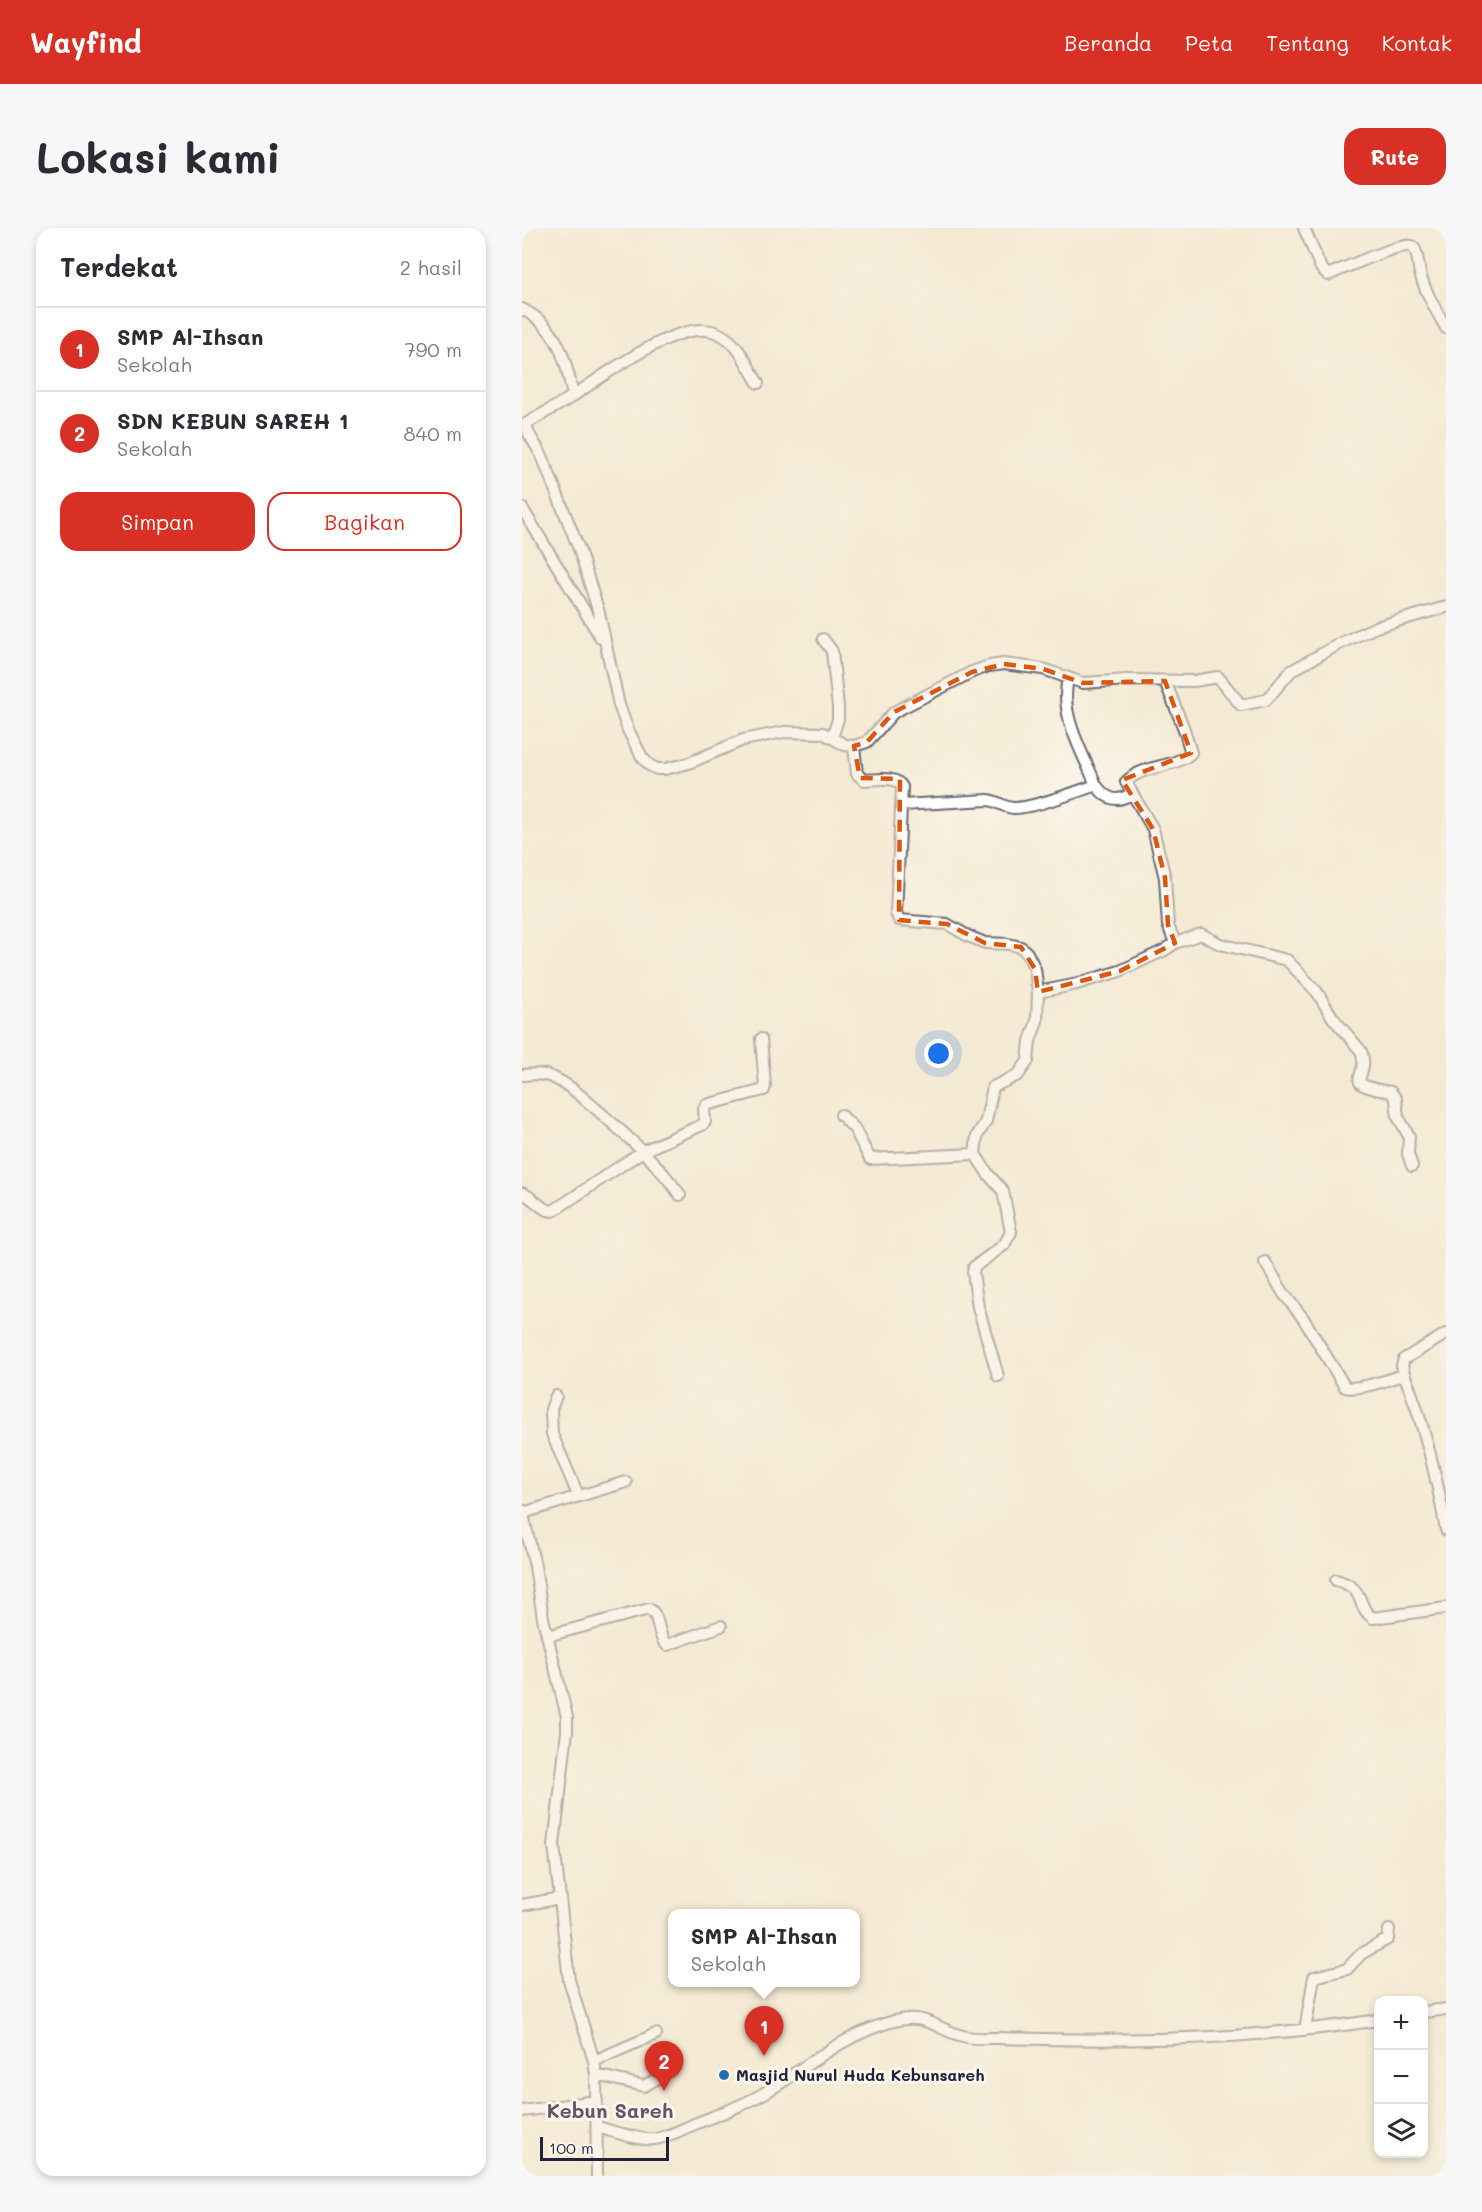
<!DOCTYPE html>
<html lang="id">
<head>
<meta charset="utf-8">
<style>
  :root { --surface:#fff; --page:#f7f7f7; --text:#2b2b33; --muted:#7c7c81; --line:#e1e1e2; --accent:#d93025 }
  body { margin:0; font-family:Mali,sans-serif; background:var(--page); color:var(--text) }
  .controls { position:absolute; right:18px; bottom:18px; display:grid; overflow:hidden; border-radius:12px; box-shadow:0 3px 9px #0003 }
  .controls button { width:54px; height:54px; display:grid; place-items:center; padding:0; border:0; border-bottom:2px solid var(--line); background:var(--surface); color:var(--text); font:30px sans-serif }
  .scale { position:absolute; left:18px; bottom:15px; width:129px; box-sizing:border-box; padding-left:6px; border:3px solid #22223b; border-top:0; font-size:16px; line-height:21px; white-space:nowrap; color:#22223b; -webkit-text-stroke:4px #fbf7ec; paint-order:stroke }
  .you { position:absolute; left:417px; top:826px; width:21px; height:21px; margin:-15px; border:4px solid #fff; border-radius:50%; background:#1a73e8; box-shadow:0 0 0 9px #1a73e833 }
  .badge { display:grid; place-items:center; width:39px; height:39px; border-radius:50%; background:var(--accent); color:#fff; font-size:20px; font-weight:700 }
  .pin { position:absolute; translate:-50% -50px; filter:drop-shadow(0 2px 3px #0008) }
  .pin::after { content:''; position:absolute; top:32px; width:21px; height:18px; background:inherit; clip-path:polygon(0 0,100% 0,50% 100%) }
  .popup { position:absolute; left:146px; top:1681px; width:192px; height:78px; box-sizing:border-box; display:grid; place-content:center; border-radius:12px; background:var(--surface); filter:drop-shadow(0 2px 4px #0005); font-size:20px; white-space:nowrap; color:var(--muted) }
  .popup b { font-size:22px; color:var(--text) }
  .popup::after { content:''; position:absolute; left:50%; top:100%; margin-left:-12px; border:12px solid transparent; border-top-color:var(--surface) }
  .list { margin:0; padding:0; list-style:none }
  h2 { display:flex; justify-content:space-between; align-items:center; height:78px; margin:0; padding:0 24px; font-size:26px }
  h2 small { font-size:20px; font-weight:400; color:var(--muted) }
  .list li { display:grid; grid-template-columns:39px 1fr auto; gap:18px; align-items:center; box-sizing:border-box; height:84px; padding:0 24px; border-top:2px solid var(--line) }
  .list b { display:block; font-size:22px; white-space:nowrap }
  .list p { margin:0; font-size:20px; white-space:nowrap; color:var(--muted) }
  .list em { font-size:20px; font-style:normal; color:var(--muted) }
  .actions { display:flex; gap:12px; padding:18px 24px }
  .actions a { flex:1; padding:14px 0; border:2px solid var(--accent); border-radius:18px; text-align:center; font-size:21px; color:var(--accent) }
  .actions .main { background:var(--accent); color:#fff }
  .icon { flex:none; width:33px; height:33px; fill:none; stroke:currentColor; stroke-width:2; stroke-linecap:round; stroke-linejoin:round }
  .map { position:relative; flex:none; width:924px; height:1948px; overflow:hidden; border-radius:18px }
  header { display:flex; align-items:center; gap:36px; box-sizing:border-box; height:84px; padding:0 30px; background:var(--accent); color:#fff }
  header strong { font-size:28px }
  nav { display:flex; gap:33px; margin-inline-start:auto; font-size:21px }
  .intro { display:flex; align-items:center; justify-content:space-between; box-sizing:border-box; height:144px; padding:0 36px }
  h1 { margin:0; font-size:42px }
  .button { padding:15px 27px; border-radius:18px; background:var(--accent); color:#fff; font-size:21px; font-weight:700 }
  main { display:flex; gap:36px; padding:0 36px }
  aside { flex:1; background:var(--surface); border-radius:18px; box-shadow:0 3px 9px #0003 }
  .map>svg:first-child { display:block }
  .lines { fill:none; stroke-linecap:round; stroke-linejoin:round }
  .minor-casing { stroke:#6c6870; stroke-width:14 }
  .minor { stroke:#fff; stroke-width:10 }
  .marked { fill:none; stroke:#de560e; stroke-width:4.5; stroke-dasharray:12 8; stroke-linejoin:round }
  .poi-dot { fill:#1f6fb2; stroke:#fbf7ec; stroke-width:2 }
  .labels { text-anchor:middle; stroke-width:6; stroke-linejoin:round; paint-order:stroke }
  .poi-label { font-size:16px; font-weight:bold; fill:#22223b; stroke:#fbf7ec; text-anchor:start }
  .quarter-label { font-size:20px; font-weight:bold; fill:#67546b; stroke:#fbf7ec }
</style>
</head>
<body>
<header>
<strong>Wayfind</strong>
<nav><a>Beranda</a><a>Peta</a><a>Tentang</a><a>Kontak</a></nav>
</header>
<div class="intro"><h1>Lokasi kami</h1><a class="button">Rute</a></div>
<main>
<aside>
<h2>Terdekat<small>2 hasil</small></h2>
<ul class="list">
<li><span class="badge">1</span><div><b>SMP Al-Ihsan</b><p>Sekolah</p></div><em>790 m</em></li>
<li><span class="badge">2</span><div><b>SDN KEBUN SAREH 1</b><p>Sekolah</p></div><em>840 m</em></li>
</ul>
<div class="actions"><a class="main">Simpan</a><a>Bagikan</a></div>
</aside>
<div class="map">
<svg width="924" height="1948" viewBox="0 0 924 1948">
  <rect width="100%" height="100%" fill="#fbf7ec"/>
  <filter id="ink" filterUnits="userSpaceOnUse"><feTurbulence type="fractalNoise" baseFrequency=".0167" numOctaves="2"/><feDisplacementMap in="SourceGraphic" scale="12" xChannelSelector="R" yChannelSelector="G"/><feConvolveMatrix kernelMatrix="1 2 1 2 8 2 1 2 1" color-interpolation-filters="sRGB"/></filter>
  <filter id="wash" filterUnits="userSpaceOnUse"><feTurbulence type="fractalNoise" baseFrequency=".008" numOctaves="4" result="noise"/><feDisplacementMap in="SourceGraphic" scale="24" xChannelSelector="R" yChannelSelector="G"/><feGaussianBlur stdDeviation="1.35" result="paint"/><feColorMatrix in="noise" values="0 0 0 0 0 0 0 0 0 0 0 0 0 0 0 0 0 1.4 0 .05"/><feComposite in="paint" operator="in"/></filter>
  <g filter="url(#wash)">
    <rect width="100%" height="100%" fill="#f4ead3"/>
  </g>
  <g filter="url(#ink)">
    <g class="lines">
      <!-- minor casing -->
      <g class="minor-casing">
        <path id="minor" d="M782,0L799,40L806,47C818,42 882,13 890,18C896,22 896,38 898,45C903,64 914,82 924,100
          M0,81C36,99 44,131 51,168
          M236,155C224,136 216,112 193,104C158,90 81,148 51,168C36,178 19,186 4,196L7,206L20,228L57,321L77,385L97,477L106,502L120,529L127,537L135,541H143L167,535L221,512L262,504L301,505L323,517L332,518L345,514L372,484L450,444L467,438L482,436L521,441L561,455L605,452L672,453L696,449L719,477L744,472L769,443L819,415L854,399L924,379
          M0,280L79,410
          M301,411L310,423L316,479V491L310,510
          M546,451C537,487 561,525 574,557
          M332,518L335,546L342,552C354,552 374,547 380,559L374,685L377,692L425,696L446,708L463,715L486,716L499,719L505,725L513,741L516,764L515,793L508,813L506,833L496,847L471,859L464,893L455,908L453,926L466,946L481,963L489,1004L482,1017L452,1039L451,1044L456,1079L476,1148
          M610,565L631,601L643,650L646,697L653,715
          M380,577L466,572C476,573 482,580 492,580C512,580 554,564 574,557C584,571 595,576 610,565L604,554C621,536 651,541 669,525L662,501L643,453
          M516,764L551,757L598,743L643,722L653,715L679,706L698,716L765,732L795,764L811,790L839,823C850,851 814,855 869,864L874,871L876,889L887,908L886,926L890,938
          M0,847C10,846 22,845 32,850C48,857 60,869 73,880C104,907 134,933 158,967
          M319,887L332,900L348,931L453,926
          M0,965C12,969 19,983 31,983L121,923L180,897L183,894L182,881L184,877L242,862L243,858L239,811
          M743,1034L762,1066L781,1090L823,1159C834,1163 870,1151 882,1146C902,1195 915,1250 924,1302
          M882,1146L880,1138L882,1131L924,1106
          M34,1168L29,1181L30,1206L56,1267
          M0,1282L13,1338L21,1390L45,1489V1503L32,1617L47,1752L72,1833L74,1847L75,1948
          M1,1285L104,1254
          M814,1352C846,1361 832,1377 851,1390L924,1380
          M25,1408L127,1381C139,1387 134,1408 145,1417L199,1398
          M0,1677L39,1670
          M902,1784L924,1781
          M783,1802L792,1749L825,1741L839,1726L866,1711L867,1702
          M72,1833L134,1806
          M74,1847L122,1858L138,1849
          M0,1883L75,1873
          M75,1899C91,1903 117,1913 133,1911C147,1909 162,1900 175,1895C203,1884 232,1873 257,1856C293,1832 329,1804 372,1793C407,1784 414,1803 445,1809C455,1811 466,1810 476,1810C603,1814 731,1812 856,1792"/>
      </g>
      <!-- minor -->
      <use href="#minor" class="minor"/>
    </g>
  </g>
  <!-- marked area -->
  <path d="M0 0H924V1948H0ZM482,436L521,441L561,455L643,453L669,525L600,552L631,601L643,650L646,697L653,715L598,743L516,764L513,741L499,719L463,715L425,696L377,692L378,551L338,550L332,518L345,514L372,484L450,444Z" fill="#f4ead3" fill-opacity=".55" fill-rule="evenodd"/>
  <path class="marked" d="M482,436L521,441L561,455L643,453L669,525L600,552L631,601L643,650L646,697L653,715L598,743L516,764L513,741L499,719L463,715L425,696L377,692L378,551L338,550L332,518L345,514L372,484L450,444Z"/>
  <!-- markers -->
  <circle class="poi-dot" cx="202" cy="1847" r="6"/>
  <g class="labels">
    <!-- poi labels -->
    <g class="poi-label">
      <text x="214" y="1853">Masjid Nurul Huda Kebunsareh</text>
    </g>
    <!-- quarter labels -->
    <g class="quarter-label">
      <text x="88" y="1890">Kebun Sareh</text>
    </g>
  </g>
</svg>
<div class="controls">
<button>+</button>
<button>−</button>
<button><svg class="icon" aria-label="layers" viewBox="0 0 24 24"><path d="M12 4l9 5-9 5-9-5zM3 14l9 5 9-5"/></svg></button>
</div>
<div class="scale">100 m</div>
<div class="you"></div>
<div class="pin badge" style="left:242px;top:1828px">1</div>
<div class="popup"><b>SMP Al-Ihsan</b>Sekolah</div>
<div class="pin badge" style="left:142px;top:1863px">2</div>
</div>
</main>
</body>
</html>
